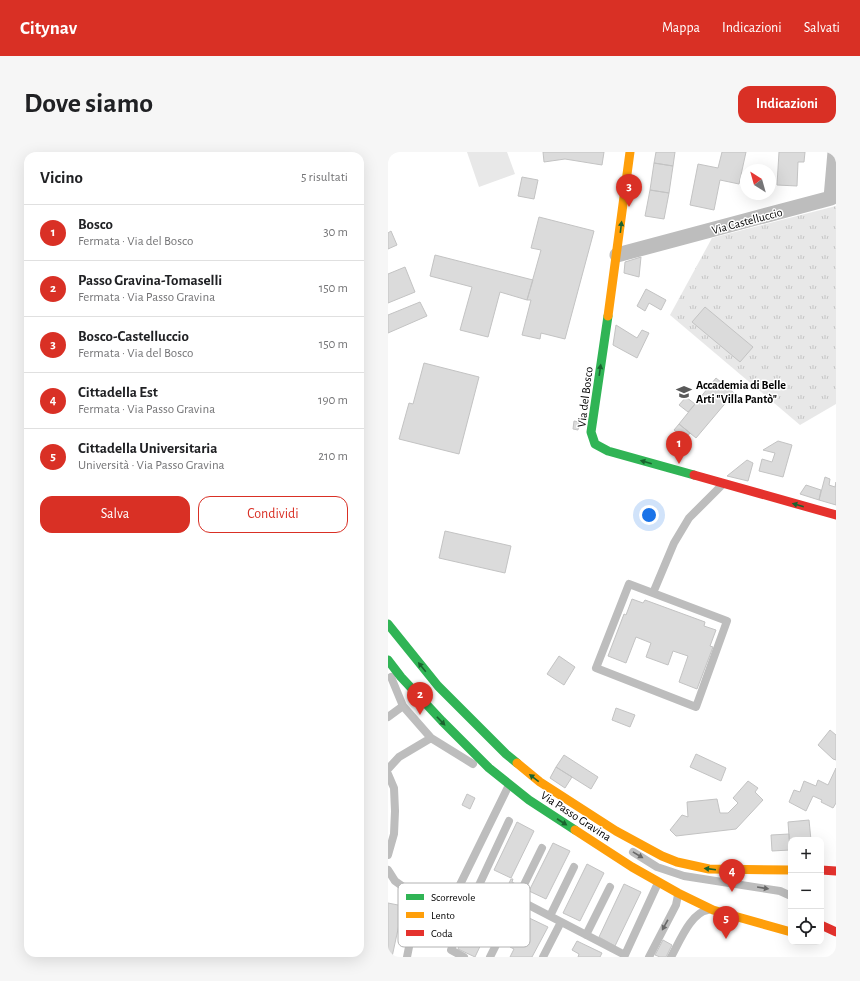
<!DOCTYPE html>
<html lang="it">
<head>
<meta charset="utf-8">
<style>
  :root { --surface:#fff; --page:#f6f6f6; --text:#202124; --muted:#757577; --line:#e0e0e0; --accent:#d93025 }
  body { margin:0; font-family:"Alegreya Sans",sans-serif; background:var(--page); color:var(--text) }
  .controls { position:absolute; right:12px; bottom:12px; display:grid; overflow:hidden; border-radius:8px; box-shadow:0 4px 16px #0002 }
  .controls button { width:36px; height:36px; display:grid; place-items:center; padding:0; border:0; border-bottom:1px solid var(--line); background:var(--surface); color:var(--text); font:20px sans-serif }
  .compass { position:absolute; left:352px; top:12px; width:36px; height:36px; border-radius:50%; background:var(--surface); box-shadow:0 4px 16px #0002; rotate:323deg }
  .you { position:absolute; left:261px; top:363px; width:14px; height:14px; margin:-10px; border:3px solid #fff; border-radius:50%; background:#1a73e8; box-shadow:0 0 0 6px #1a73e833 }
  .badge { display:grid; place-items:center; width:26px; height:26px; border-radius:50%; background:var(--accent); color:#fff; font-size:13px; font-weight:700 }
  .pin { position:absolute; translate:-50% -33px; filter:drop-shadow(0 1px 2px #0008) }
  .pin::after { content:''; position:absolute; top:21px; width:14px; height:12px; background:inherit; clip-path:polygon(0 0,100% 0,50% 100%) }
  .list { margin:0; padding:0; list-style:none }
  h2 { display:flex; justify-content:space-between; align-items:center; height:52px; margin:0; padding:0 16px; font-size:17px }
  h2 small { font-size:13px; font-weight:400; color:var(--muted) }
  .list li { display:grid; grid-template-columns:26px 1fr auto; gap:12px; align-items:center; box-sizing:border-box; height:56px; padding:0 16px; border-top:1px solid var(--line) }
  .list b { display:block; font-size:15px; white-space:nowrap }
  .list p { margin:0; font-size:13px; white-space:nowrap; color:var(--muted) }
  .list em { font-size:13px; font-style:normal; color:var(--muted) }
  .actions { display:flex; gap:8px; padding:12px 16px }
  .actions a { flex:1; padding:9px 0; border:1px solid var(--accent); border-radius:12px; text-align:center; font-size:14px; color:var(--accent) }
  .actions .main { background:var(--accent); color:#fff }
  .icon { flex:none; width:22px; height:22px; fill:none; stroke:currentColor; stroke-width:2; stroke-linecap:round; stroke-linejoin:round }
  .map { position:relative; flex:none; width:448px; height:805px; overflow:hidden; border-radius:12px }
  header { display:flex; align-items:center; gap:24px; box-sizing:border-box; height:56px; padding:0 20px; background:var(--accent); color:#fff }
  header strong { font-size:19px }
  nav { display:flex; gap:22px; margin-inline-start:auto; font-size:14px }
  .intro { display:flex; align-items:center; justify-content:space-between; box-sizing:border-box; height:96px; padding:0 24px }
  h1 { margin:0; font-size:28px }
  .button { padding:10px 18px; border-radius:12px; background:var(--accent); color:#fff; font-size:14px; font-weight:700 }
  main { display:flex; gap:24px; padding:0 24px }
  aside { flex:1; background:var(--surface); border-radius:12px; box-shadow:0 4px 16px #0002 }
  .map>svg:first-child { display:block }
  .grass { fill:url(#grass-tufts) }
  .pitch { fill:#e8e8e8 }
  .building { fill:#dbdbdb; stroke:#c3c3c3 }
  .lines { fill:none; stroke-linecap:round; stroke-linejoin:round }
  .lane { stroke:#bdbdbd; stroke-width:8 }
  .street { stroke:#bdbdbd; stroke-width:15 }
  .fast { stroke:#30b455; stroke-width:9 }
  .slow { stroke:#ff9f0a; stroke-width:9 }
  .jam { stroke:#e5322d; stroke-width:9 }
  .oneway { fill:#1a632f }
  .oneway2 { fill:#686868 }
  .labels { text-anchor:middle; stroke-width:3; stroke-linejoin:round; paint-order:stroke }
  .street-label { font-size:12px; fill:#000; stroke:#fff }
  .poi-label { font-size:12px; font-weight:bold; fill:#000; stroke:#fff; text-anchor:start }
  .key { fill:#fff; stroke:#b2b2b2; stroke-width:1 }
  .key-label { font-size:11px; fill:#000 }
</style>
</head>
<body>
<header>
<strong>Citynav</strong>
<nav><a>Mappa</a><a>Indicazioni</a><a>Salvati</a></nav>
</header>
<div class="intro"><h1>Dove siamo</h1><a class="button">Indicazioni</a></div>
<main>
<aside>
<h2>Vicino<small>5 risultati</small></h2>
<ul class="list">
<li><span class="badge">1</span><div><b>Bosco</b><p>Fermata · Via del Bosco</p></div><em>30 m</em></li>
<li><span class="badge">2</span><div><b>Passo Gravina-Tomaselli</b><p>Fermata · Via Passo Gravina</p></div><em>150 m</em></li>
<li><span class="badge">3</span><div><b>Bosco-Castelluccio</b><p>Fermata · Via del Bosco</p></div><em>150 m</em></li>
<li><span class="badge">4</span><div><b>Cittadella Est</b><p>Fermata · Via Passo Gravina</p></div><em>190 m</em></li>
<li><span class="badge">5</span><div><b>Cittadella Universitaria</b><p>Università · Via Passo Gravina</p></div><em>210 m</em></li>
</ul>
<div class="actions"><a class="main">Salva</a><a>Condividi</a></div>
</aside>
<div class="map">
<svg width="448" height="805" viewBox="0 0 448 805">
  <defs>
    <pattern id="grass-tufts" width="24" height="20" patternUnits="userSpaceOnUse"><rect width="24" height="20" fill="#e8e8e8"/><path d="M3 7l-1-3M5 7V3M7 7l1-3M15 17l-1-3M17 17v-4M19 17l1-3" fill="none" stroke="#c5c5c5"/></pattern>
  </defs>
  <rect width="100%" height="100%" fill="#fff"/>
  <!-- grass -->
  <path class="grass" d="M448,54V252L412,273L282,163L324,86Z"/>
  <!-- pitch -->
  <path class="pitch" d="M79,0H119L127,22L91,35Z"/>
  <!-- building -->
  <path class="building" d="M155,0H216L214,13L177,7L156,10Z
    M268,0H287L285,14L266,11Z
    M334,0H358L351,32L332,28L326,58L302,53L310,12L330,16Z
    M391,0H417L416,10H410L409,34L389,33Z
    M266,11L285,14L281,41L262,38Z
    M134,25L150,28L146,47L130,44Z
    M262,38L281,41L276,67L257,64Z
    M151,65L206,79L177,187L153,181L152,187L134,183L143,148H139L153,98L143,96Z
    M3,79L9,93L0,97V81Z
    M47,103L145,128L139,148L112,140L100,185L72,178L84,135L42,124Z
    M253,105L251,125L236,121L237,110Z
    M17,115L27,140L0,151V122Z
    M258,137L278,148L273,158L261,151L257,159L249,154Z
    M32,150L39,164L0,181V163Z
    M317,155L365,195L352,210L304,170Z
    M228,173L249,186L254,178L261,181L249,206L225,193Z
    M36,211L91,225L71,302L11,287L21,251L25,252Z
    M328,226L346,241L308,286L291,272Z
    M298,245L307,252L300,260L291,253Z
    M186,269L191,270L190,278L185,277Z
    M291,272L302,281L297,287L286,278Z
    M390,289L404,293L395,325L371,319L374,307L384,310L387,301L375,298Z
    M359,308L365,311L360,329L339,324Z
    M437,325L442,327L441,333L447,335L448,330V353L431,348Z
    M418,333L433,338L431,348L412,342Z
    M57,379L123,394L117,421L51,406Z
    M244,447L255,451L257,448L317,470L316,474L328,478L322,494L325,495L309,537L291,530L300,504L285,499L280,513L258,505L263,491L248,485L238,511L220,504L236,462L238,463Z
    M171,504L187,515L176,533L159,522Z
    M228,556L247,563L242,575L224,568Z
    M442,578L448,583V608L445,607L430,593Z
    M308,602L338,616L333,629L302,615Z
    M176,603L210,625L203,637L168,615Z
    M168,615L184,625L177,636L162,626Z
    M448,616V651L445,656L433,650L434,648L425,644L418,659L401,650L406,638L412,640L416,629L428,634L430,628L440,633Z
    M360,629L370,636L367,640L375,648L348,677L288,684L282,678L294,663L300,665L299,650L329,647L332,661H340L350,651L345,646Z
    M79,642L87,646L82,657L74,653Z
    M421,668L423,688H403V697L402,698L400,670Z
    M129,670L146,679L123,726L106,718Z
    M401,682L402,698L384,699L383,683Z
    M165,691L182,699L158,747L141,739Z
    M199,712L216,721L192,769L175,761Z
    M123,727H125L124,730L131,734L122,754H120L123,748L117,745L115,751L112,750Z
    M236,732L253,740L227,794L211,785Z
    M95,744L112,752L87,805L70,797L80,775L77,773L83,761L86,763Z
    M0,751L15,754L4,805H0Z
    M135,763L160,775L144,805H122L126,797L122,795L128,784L132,786L137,776L130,772Z
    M275,788L284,793L278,805H272L267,803Z
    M189,789L214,801L212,805H190L191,802L184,798Z"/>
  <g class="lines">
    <!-- lane -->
    <path class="lane" d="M241,432L339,469L308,555L208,516Z
      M265,441L286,391L301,366L335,332
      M3,525L15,554L43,586
      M0,565L15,554
      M0,617L11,605L43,586L85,612
      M0,622L6,636L7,659L6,682L0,703
      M154,696L129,747L237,803
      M245,700L269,715L296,724L392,739L403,744
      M0,718L7,729L28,744L23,768L21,795L19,805
      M162,764L186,715
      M23,768L47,764L60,757L121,633
      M198,783L222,735
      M76,805L63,798L71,776L121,669
      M102,805L121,767
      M155,805L173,770
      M236,805L270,731
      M261,805L288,753L290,743
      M283,805C291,791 303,760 320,758"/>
    <!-- street -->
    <path class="street" d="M229,103L443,46L447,0"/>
    <!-- fast -->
    <path class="fast" d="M220,164L203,280L207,292L220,299L306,323
      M0,472L50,534L118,602L129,611
      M0,508L13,525L54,569L101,616L141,648L187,678"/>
    <!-- slow -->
    <path class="slow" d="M220,164L242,0
      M129,611L152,630L228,679L274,704L289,710L321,717L403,718
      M187,678L244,715L290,741L325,758L403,780"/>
    <!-- jam -->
    <path class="jam" d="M306,323L448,363
      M433,718L448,719
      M433,773L448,780"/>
  </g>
  <!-- one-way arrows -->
  <defs><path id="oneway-solid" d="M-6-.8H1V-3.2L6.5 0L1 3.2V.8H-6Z"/></defs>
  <g class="oneway">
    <use href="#oneway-solid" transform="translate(233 75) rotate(-83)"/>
    <use href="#oneway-solid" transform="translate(212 218) rotate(-82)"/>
    <use href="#oneway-solid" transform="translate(258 310) rotate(-164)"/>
    <use href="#oneway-solid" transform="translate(410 353) rotate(-164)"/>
    <use href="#oneway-solid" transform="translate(34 515) rotate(-129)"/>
    <use href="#oneway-solid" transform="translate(53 569) rotate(46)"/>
    <use href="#oneway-solid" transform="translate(146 626) rotate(-142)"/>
    <use href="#oneway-solid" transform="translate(174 670) rotate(33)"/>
    <use href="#oneway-solid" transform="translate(322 717) rotate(-173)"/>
  </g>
  <g class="oneway2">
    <use href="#oneway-solid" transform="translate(250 703) rotate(31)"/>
    <use href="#oneway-solid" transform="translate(375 736) rotate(9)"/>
    <use href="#oneway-solid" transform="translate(277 773) rotate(119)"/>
  </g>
  <!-- icons -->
  <defs>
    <g id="university-bare" transform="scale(1.2)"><path d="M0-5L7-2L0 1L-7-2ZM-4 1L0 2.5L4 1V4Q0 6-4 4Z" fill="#595959" stroke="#fff" stroke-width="2.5" paint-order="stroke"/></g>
  </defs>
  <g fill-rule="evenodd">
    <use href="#university-bare" x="296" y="240"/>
  </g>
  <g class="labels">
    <!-- street labels -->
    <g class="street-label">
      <text transform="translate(359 69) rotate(-15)" y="4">Via Castelluccio</text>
      <text transform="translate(197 245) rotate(-83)" y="4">Via del Bosco</text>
      <text transform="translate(188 664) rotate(33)" y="4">Via Passo Gravina</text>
    </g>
    <!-- poi labels -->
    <g class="poi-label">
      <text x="308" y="237">Accademia di Belle<tspan x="308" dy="14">Arti "Villa Pantò"</tspan></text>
    </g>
  </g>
  <!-- legend -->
  <rect x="10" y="731" width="132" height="64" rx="6" class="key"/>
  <rect x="18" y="742" width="18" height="6" fill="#30b455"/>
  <rect x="18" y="760" width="18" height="6" fill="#ff9f0a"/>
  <rect x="18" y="778" width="18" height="6" fill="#e5322d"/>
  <g class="key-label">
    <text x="43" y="749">Scorrevole</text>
    <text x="43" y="767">Lento</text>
    <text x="43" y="785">Coda</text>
  </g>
</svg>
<div class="controls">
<button>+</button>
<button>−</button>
<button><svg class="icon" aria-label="locate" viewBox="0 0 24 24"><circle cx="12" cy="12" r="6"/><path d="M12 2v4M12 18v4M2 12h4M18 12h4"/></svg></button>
</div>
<svg class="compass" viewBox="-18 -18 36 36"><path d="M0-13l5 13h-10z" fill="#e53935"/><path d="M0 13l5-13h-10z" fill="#757577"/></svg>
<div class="you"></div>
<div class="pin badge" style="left:291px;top:312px">1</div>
<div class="pin badge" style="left:32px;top:563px">2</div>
<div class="pin badge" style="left:241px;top:55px">3</div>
<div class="pin badge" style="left:344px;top:740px">4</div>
<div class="pin badge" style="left:338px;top:787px">5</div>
</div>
</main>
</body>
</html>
